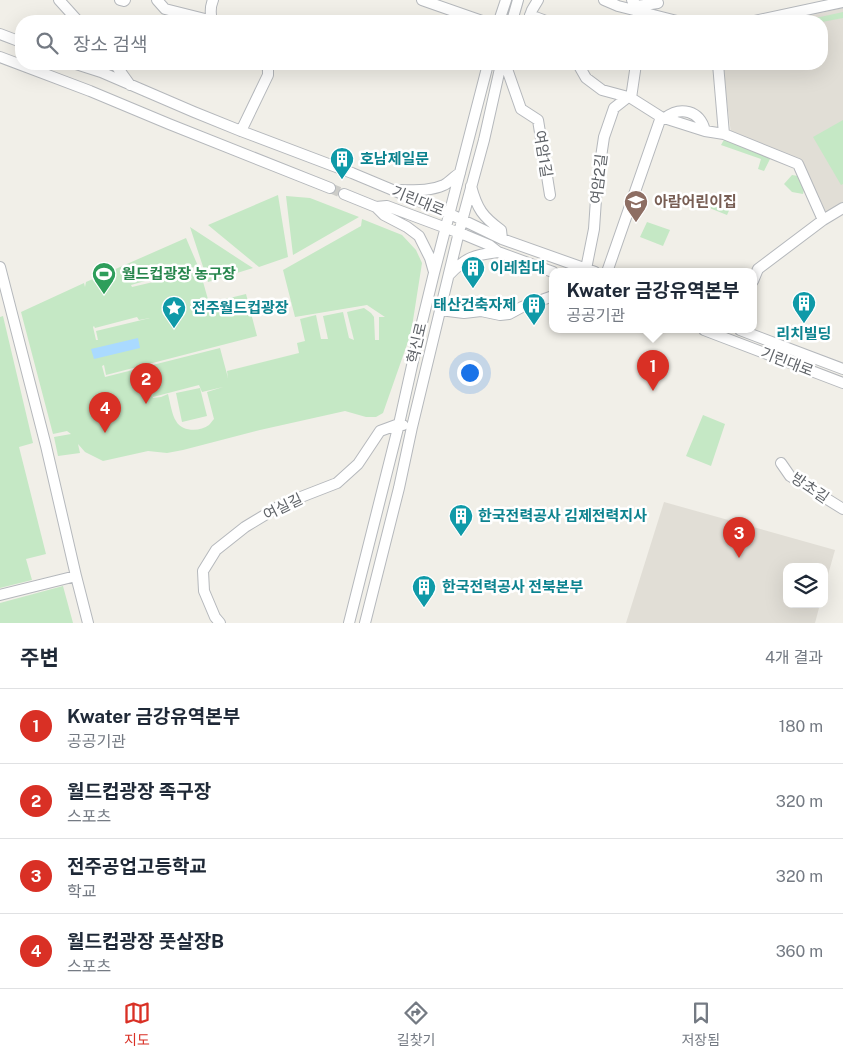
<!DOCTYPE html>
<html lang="ko">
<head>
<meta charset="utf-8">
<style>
  :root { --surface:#fff; --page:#f6f6f7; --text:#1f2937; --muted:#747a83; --line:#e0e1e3; --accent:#d93025 }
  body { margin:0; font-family:"Public Sans","Noto Sans KR",sans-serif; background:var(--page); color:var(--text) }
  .controls { position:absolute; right:15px; bottom:15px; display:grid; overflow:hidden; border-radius:10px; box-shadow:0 5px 20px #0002 }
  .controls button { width:45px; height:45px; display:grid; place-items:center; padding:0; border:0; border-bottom:1px solid var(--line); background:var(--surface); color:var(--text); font:25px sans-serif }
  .you { position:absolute; left:469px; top:372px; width:18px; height:18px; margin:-12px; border:4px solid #fff; border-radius:50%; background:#1a73e8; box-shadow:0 0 0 8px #1a73e833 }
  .badge { display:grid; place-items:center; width:32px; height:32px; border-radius:50%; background:var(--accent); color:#fff; font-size:16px; font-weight:700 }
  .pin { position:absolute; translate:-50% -41px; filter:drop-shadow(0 1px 2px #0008) }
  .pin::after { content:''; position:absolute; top:26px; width:18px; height:15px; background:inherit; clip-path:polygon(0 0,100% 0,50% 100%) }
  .popup { position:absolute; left:549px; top:268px; width:208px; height:65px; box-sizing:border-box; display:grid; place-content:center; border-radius:10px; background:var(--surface); filter:drop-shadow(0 1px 4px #0005); font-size:16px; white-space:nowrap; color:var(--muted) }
  .popup b { font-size:19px; color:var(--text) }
  .popup::after { content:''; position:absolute; left:50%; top:100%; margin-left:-10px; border:10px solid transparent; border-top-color:var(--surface) }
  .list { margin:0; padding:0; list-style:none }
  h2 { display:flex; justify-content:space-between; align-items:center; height:65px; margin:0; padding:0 20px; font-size:21px }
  h2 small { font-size:16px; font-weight:400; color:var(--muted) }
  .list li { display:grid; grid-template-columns:32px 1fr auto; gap:15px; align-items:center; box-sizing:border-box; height:75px; padding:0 20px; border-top:1px solid var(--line) }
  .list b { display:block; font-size:19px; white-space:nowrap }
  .list p { margin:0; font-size:16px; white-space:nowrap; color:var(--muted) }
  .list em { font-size:16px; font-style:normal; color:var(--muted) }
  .icon { flex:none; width:28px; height:28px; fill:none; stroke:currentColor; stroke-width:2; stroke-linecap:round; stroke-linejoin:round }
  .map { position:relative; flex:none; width:843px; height:623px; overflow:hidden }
  .search { position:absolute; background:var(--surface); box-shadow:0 5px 20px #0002; left:15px; right:15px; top:15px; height:55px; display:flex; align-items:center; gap:12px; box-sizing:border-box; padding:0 18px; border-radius:20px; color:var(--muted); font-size:19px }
  .sheet { height:365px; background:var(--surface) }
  nav { display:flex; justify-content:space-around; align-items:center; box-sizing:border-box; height:70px; border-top:1px solid var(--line); background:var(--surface); font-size:14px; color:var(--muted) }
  nav a { display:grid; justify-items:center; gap:2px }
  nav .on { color:var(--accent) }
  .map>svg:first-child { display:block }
  .education { fill:#e1ded6 }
  .green { fill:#c5e8c5; fill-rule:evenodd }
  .water { fill:#aadaff }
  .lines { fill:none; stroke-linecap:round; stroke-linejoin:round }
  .minor-tunnel { stroke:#ccccc8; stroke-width:10; stroke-dasharray:10 5; stroke-linecap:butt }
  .minor-casing { stroke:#b5b8bc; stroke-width:12 }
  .minor { stroke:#fff; stroke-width:10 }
  .labels { text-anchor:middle; stroke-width:5; stroke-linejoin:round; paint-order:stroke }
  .street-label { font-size:15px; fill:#5f6368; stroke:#fff }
  .culture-label { font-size:15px; font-weight:bold; fill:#0d838f; stroke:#fff; text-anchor:start }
  .education-label { font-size:15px; font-weight:bold; fill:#785e54; stroke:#fff; text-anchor:start }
  .leisure-label { font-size:15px; font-weight:bold; fill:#27864d; stroke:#fff; text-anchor:start }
</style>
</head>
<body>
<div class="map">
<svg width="843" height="623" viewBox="0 0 843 623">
  <rect width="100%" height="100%" fill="#f1efe8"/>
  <!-- education -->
  <path class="education" d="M843,8V202L826,212L801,163L731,133L722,64H822V21H786Z
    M664,502L835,550L824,589V567H787V604H820L815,623H626Z"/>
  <!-- green -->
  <path class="green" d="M843,12V18L822,22V21H802Z
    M843,120V184L841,185L813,137Z
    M725,138L771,157L764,171L758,169L761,159L721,145Z
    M792,175L798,176L805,185L803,194L792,192L784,184Z
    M278,195L288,257L259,267L208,225Z
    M286,196L310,198L359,217L293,255Z
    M709,196L732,204L727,215L707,207Z
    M362,219L402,235L416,250L422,263L411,333L383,413L376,417H366L345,411L260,430L183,450L167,453L148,451L103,461L85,452L78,444L80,453L58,456L54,437L71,434L67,431L53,434L21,312L84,283L85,287L86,282L186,238L198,266L131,285L132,287L200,271L209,303L246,294L257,336L106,375L104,365L102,366L105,377L220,348L228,378L227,371L299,353L297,343L305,341L300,319L316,315L321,339H328L323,316L343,312L349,338L354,340L347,312L364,308L371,313L374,317L375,340H379V317H385L367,305L295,317L283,270L361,226ZM137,317L139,320L150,318L96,331L98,340H96L93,327L94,326L95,328ZM147,373L153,397L199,385L202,392L223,387L207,392L214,419C212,421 211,423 209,425C200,432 182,432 176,421C172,415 170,402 168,394L161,397L153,398Z
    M647,222L670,230L663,246L640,237Z
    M190,227L245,263L253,268L208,282Z
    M3,316L33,443L19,447L46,554L26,559L32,580L0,588V317Z
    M200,388L207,416L182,422L176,393Z
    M703,415L725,424L711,466L686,456Z
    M63,586L73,623H0V603Z"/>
  <!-- water -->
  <path class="water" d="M138,338L140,348L94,359L91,349Z"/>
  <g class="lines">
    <!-- minor-tunnel -->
    <path class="minor-tunnel" d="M330,188L344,194"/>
    <!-- minor casing -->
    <g class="minor-casing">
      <path id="minor" d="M59,0L78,21
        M120,0L124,1L125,0
        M157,0L165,9L213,21
        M422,0L482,21
        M604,0L618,6L677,21
        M632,0L637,6L658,3
        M530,15L546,21
        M212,21C210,13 210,7 213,0
        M499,21L506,0
        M512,21L518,0
        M528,21L532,10L538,0
        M754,21L843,2
        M0,34L21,42
        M0,57L90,91L169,124L330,188
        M76,64L101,72L194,112L241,131L352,173L450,214L502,239L595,272
        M115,64L130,85
        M506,64L507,69L521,109L538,120L550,195
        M578,64L586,78L602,90L628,97
        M718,64L724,134
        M631,98L636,64
        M665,118C680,106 700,110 705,131
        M241,131L268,75V68L264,64
        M471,186C477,209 483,217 501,230L502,239
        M397,190C414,190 428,192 444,185C450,182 454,176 460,173
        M344,194L376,207L387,206L465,235L489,245L498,252L553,272
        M376,207L384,215L407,227L419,236L430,258L434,272
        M0,267L46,446L76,576L88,623
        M586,269L594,229L597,184L604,137L614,108L628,97L631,98L661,117L705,131L724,134L798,164L823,220
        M607,272L661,117
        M449,275C466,257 474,255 498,252
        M753,281L758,269L823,220L843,208
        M440,310L464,313L481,311L500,315L509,314L522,307L553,296
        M704,330L843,383
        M740,330L843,369
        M781,463L790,476L843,509
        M0,595L76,576
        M220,623L215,617L204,591L203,571L216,550L245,527L283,504L337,483L358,464L380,431L399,424L403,425
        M349,623L399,424L417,343L434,273L488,64
        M365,623L399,488L412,427L459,232L484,140L501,64"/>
    </g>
    <!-- minor -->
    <use href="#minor" class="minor"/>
  </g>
  <!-- icons -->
  <defs>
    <g id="building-pin" transform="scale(1.25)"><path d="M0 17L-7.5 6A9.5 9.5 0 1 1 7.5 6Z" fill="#0f9aa8" stroke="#fff"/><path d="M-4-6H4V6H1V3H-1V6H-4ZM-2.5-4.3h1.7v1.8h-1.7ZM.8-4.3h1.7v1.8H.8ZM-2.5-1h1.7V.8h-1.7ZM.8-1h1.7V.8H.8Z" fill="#fff"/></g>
    <g id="school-pin" transform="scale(1.25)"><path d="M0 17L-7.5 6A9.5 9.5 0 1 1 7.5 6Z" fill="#8d6e63" stroke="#fff"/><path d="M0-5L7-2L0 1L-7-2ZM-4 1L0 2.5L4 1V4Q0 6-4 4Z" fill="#fff"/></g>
    <g id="stadium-pin" transform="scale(1.25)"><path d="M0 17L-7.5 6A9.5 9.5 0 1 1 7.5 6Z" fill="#2e9e5b" stroke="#fff"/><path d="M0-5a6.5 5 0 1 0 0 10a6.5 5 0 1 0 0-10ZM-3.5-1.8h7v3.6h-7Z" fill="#fff"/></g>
    <g id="sight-pin" transform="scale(1.25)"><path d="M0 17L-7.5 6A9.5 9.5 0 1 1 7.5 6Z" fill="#0f9aa8" stroke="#fff"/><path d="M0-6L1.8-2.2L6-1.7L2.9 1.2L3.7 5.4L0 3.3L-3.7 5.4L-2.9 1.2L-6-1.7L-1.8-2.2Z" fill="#fff"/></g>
  </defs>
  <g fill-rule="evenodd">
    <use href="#building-pin" x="342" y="159"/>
    <use href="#school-pin" x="636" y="202"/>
    <use href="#building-pin" x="473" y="268"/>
    <use href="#stadium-pin" x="104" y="274"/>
    <use href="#building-pin" x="804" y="303"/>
    <use href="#building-pin" x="534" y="305"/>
    <use href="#sight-pin" x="174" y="308"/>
    <use href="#building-pin" x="461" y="516"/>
    <use href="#building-pin" x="424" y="587"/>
  </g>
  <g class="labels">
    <!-- street labels -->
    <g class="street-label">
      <text transform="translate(543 154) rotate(81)" y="5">여암1길</text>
      <text transform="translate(599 179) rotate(-83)" y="5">여암2길</text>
      <text transform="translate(418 201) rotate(22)" y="5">기린대로</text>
      <text transform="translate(417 343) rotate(-77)" y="5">혁신로</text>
      <text transform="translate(787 362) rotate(21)" y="5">기린대로</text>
      <text transform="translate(810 488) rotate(34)" y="5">방초길</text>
      <text transform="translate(283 507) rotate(-26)" y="5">여실길</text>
    </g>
    <!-- culture labels -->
    <g class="culture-label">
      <text x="360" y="164">호남제일문</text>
      <text x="490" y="273">이레침대</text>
      <text x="516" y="310" text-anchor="end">태산건축자제</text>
      <text x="192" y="313">전주월드컵광장</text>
      <text x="804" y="339" text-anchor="middle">리치빌딩</text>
      <text x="478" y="521">한국전력공사 김제전력지사</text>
      <text x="442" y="592">한국전력공사 전북본부</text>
    </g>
    <!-- education labels -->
    <g class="education-label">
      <text x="654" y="207">아람어린이집</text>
    </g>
    <!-- leisure labels -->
    <g class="leisure-label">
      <text x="122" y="279">월드컵광장 농구장</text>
    </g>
  </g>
</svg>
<div class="controls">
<button><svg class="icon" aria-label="layers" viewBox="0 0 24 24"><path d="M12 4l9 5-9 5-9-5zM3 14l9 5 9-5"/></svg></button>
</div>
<div class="you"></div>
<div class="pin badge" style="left:653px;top:391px">1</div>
<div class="popup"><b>Kwater 금강유역본부</b>공공기관</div>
<div class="pin badge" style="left:146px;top:404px">2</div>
<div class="pin badge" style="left:739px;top:558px">3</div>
<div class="pin badge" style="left:105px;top:433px">4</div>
<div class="search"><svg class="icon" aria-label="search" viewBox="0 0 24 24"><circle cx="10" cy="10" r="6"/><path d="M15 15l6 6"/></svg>장소 검색</div>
</div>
<section class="sheet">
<h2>주변<small>4개 결과</small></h2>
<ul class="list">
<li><span class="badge">1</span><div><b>Kwater 금강유역본부</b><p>공공기관</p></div><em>180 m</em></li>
<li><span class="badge">2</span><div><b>월드컵광장 족구장</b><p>스포츠</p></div><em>320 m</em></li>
<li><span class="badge">3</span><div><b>전주공업고등학교</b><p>학교</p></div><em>320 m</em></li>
<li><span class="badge">4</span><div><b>월드컵광장 풋살장B</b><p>스포츠</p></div><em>360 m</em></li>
</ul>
</section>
<nav>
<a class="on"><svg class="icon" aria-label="map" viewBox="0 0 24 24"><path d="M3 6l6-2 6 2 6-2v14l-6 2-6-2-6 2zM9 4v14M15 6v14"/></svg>지도</a>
<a><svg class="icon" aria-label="directions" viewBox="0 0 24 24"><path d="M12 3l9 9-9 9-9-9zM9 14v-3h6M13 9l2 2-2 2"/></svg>길찾기</a>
<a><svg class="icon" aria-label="saved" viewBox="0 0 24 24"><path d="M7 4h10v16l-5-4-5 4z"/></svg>저장됨</a>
</nav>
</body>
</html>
